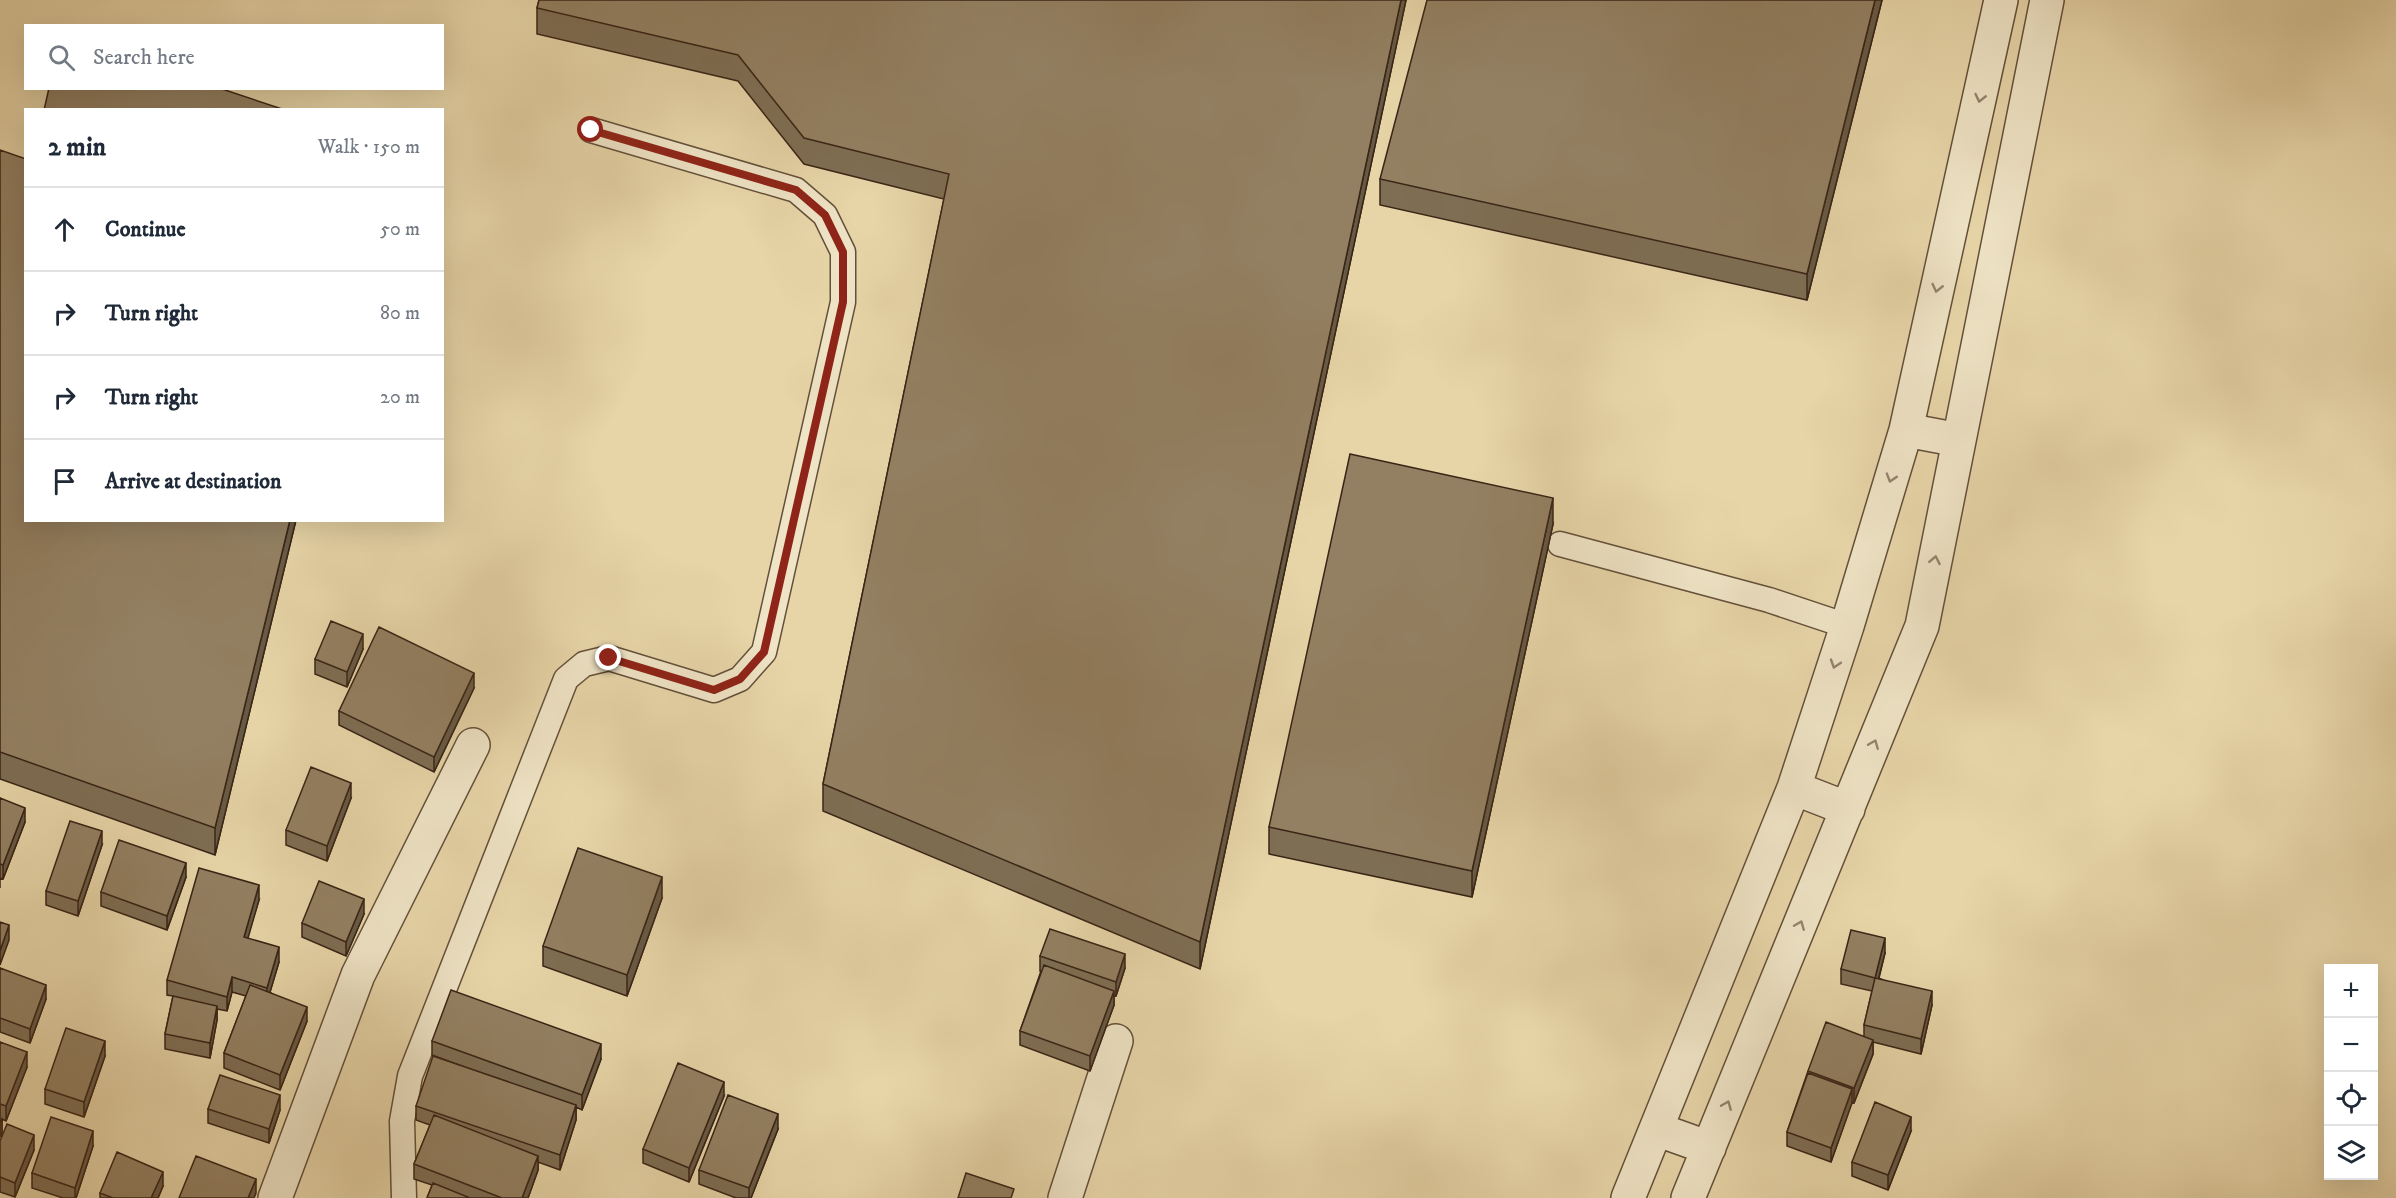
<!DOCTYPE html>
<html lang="en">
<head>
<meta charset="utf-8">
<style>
  :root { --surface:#fff; --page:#f2f2f3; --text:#1f2937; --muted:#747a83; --line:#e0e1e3 }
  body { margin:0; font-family:"IM FELL DW Pica",serif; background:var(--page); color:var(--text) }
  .controls { position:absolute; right:18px; bottom:18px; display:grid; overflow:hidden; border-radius:0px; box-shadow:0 6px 24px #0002 }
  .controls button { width:54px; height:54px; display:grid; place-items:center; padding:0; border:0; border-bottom:2px solid var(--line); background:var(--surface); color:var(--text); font:30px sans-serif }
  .stop { position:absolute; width:18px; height:18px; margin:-14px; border:4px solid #8f2418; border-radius:50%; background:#fff }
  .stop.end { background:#8f2418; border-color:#fff; box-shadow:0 2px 6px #0008 }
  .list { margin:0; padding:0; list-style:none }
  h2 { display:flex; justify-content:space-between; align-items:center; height:78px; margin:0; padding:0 24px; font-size:26px }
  h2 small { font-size:20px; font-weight:400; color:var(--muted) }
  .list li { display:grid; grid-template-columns:39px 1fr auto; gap:18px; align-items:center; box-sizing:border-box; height:84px; padding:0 24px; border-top:2px solid var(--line) }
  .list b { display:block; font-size:22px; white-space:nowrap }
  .list em { font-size:20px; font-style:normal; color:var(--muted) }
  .icon { flex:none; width:33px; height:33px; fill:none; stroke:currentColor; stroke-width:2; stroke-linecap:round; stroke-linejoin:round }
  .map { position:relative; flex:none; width:2396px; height:1198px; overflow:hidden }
  .search { position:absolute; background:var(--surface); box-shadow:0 6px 24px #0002; left:24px; top:24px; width:420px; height:66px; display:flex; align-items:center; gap:15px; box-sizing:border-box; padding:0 21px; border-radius:0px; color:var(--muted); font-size:22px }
  .panel { position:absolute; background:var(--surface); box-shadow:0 6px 24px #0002; left:24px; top:108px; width:420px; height:414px; border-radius:0px }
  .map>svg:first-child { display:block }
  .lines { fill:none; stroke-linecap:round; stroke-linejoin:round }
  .service-casing { stroke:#64503a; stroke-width:27 }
  .minor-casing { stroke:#64503a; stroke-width:36 }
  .service { stroke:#efe4c6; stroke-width:24 }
  .minor { stroke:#efe4c6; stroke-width:33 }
  .wall { fill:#7e6e54; stroke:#392416; stroke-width:1.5 }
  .shaded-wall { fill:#675a45; stroke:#392416; stroke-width:1.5 }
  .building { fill:#938062; stroke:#392416; stroke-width:1.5 }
  .oneway { stroke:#94846e }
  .route { stroke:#8f2418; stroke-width:8 }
</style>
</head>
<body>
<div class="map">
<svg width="2396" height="1198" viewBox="0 0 2396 1198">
  <rect width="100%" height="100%" fill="#e7d5a8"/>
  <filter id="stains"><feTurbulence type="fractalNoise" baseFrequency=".00333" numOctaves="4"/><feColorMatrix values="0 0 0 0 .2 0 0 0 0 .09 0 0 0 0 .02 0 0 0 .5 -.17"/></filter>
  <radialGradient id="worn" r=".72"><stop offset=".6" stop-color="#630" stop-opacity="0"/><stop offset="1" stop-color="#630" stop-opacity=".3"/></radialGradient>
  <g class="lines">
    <!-- service casing -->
    <g class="service-casing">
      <path id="service" d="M1560,544L1769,600L1847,626
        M404,1198L402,1121L410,1076L566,679L584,664L609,658L714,690L740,679L764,652L843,302V252L825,215L796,190L591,130"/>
    </g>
    <!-- minor casing -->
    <g class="minor-casing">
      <path id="minor" d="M1906,430L1959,440
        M1794,788L1848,809
        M1656,1129L1709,1148
        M275,1198L358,975L473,745
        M1065,1198L1116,1041
        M1628,1198L1794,788L1847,626L1906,430L2001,0
        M1688,1198L1922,626L2047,0"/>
    </g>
    <!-- service -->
    <use href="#service" class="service"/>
    <!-- minor -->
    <use href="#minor" class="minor"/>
  </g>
  <!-- wall -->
  <path class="wall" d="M539,0H1406L1200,969L823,811V784L944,199L804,164L738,81L537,34V8Z
    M1882,0L1807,300L1380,205V179Z
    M0,150L26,520H296L215,855L0,779Z
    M1553,524L1472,897L1269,854V827Z
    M363,649L347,687L315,674V659Z
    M474,688L434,772L339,725V711Z
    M0,798L25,822L3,879L0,878V888Z
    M351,798L327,861L286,845V830Z
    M102,845L78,916L46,905V891Z
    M186,877L167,930L101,906V892Z
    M662,898L627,996L543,966V946Z
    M259,900L247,938L279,962L270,992L307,1021L280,1090L224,1068V1053L246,996L232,992L227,1011L217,1009V1020L210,1058L165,1049V1034L173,996L167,995V980Z
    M364,914L346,956L302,937V923Z
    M1885,953L1879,978L1932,1005L1921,1054L1873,1042V1054L1854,1103L1852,1102L1831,1162L1787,1146V1132L1808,1071L1864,1036V1025L1872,991L1841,984V969Z
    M1040,956L1125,968L1116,996L1114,995V1005L1090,1071L1020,1045V1031L1041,971H1040Z
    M0,968L46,999L30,1043L0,1032Z
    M432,1041L601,1059L582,1110L576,1107V1120L560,1170L538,1162V1170L528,1198H427L432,1185L414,1179V1164L430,1125L416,1120V1106L475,1071L432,1055Z
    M0,1042L27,1067L6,1121L2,1119V1133L0,1137Z
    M105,1056L84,1117L45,1104V1089Z
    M724,1096L689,1182L643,1163V1149Z
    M208,1109L280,1110L269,1143L208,1123Z
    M778,1129L751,1198H736L699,1184V1170Z
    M1911,1131L1888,1190L1852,1176V1162Z
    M0,1141L34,1150L15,1197L0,1192Z
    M93,1146L76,1198H63L32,1188V1173Z
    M163,1186L158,1198H100V1193Z"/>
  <!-- shaded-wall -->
  <path class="shaded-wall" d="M1401,0H1406L1200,969V942Z
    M1875,0H1882L1807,300V274Z
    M1553,498V524L1472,897V871Z
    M290,520H296L215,855V828Z
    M363,634V649L347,687V672Z
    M474,673V688L434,772V757Z
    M351,783V798L327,861V846Z
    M25,808V822L3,879V865Z
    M102,831V845L78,916V901Z
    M186,863V877L167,930V916Z
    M662,877V898L627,996V975Z
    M259,885V900L244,952V937Z
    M364,899V914L346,956V942Z
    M9,925V940L0,965V951Z
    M1885,938V953L1875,992V978Z
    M279,947V962L267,1002V988Z
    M1125,954V968L1116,996V982Z
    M232,977V992L227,1011V997Z
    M46,985V999L30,1043V1029Z
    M1114,991V1005L1090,1071V1056Z
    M1932,991V1005L1921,1054V1039Z
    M217,1006V1020L210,1058V1043Z
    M307,1007V1021L280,1090V1075Z
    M1873,1040V1054L1854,1103V1088Z
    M105,1041V1056L84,1117V1102Z
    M601,1044V1059L582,1110V1095Z
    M27,1052V1067L6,1121V1106Z
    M724,1082V1096L689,1182V1168Z
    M1852,1089V1103L1831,1162V1148Z
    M280,1095V1110L269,1143V1129Z
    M576,1105V1120L560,1170V1155Z
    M778,1114V1129L751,1198H749V1188Z
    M1911,1117V1131L1888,1190V1175Z
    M2,1118V1133L0,1137V1123Z
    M93,1131V1146L76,1198H75V1188Z
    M34,1135V1150L15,1197V1183Z
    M538,1156V1170L528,1198H522Z
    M163,1172V1186L158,1198H151Z
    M256,1179V1193L254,1198H248Z"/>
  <!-- building -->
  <path class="building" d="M539,0H1401L1200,942L823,784L949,174L804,138L738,55L537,8Z
    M1427,0H1875L1807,274L1380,179Z
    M49,88H219L285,110H44Z
    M0,150L26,159V520H290L215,828L0,752Z
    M1350,454L1553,498L1472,871L1269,827Z
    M331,621L363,634L347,672L315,659Z
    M379,627L474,673L434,757L339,711Z
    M311,767L351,783L327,846L286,830Z
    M0,798L25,808L3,865L0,864Z
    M70,821L102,831L78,901L46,891Z
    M119,840L186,863L167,916L101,892Z
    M578,848L662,877L627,975L543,946Z
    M199,868L259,885L244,937L279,947L267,988L232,977L227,997L167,980Z
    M319,881L364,899L346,942L302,923Z
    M0,922L9,925L0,951Z
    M1050,929L1125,954L1116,982L1040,956Z
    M1851,930L1885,938L1875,978L1841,969Z
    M1044,965L1114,991L1090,1056L1020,1031Z
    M0,968L46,985L30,1029L0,1018Z
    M1875,978L1932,991L1921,1039L1864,1025Z
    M250,985L307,1007L280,1075L224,1053Z
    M451,990L601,1044L582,1095L432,1041Z
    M173,996L217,1006L210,1043L165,1034Z
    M1826,1022L1873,1040L1854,1088L1808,1071Z
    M66,1028L105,1041L84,1102L45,1089Z
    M0,1042L27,1052L6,1106L0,1104Z
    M433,1056L576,1105L560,1155L416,1106Z
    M678,1063L724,1082L689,1168L643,1149Z
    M1808,1073L1852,1089L1831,1148L1787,1132Z
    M220,1075L280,1095L269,1129L208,1109Z
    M728,1095L778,1114L749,1188L699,1170Z
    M1875,1102L1911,1117L1888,1175L1852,1162Z
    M434,1115L538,1156L522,1198H502L414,1164Z
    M51,1117L93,1131L75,1188L32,1173Z
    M7,1124L34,1135L15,1183L0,1177V1141Z
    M117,1152L163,1172L151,1198H113L100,1193Z
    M196,1156L256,1179L248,1198H179Z
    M966,1173L1014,1189L1011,1198H958Z
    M433,1183L470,1198H427Z"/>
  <!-- one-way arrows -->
  <defs><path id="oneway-chevron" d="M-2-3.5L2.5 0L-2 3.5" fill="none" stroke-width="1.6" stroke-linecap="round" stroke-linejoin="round" transform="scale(1.5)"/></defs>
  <g class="oneway">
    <use href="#oneway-chevron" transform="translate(1980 98) rotate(103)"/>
    <use href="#oneway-chevron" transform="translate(1937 288) rotate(103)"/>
    <use href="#oneway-chevron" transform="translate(1891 478) rotate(107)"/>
    <use href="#oneway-chevron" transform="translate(1935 560) rotate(-79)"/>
    <use href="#oneway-chevron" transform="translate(1835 664) rotate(108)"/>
    <use href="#oneway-chevron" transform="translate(1874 744) rotate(-68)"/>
    <use href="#oneway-chevron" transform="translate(1800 925) rotate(-68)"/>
    <use href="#oneway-chevron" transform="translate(1727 1105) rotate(-68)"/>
  </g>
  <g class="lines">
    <!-- route -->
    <path class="route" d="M591,130L796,190L825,215L843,252V302L764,652L740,679L714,690L609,658"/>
  </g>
  <rect width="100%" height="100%" filter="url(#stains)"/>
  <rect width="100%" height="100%" fill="url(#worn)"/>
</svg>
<div class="controls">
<button>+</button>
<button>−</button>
<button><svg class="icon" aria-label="locate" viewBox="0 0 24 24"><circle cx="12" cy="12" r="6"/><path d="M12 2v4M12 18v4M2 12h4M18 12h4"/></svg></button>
<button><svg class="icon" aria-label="layers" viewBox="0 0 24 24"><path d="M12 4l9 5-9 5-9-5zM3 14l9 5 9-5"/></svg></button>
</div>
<div class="stop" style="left:591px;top:130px"></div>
<div class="stop end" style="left:609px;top:658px"></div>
<div class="search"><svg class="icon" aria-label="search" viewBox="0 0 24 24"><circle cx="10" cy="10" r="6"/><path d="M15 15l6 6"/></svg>Search here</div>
<section class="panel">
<h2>2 min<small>Walk · 150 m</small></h2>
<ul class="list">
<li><svg class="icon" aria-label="ahead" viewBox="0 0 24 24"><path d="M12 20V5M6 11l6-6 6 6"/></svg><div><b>Continue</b></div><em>50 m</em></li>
<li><svg class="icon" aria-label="right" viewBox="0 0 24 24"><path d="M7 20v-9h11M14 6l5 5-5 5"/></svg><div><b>Turn right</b></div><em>80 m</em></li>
<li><svg class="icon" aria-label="right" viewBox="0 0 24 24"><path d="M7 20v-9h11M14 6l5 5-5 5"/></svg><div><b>Turn right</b></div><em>20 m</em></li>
<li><svg class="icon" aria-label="arrive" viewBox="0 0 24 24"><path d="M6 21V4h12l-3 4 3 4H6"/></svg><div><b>Arrive at destination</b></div></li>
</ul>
</section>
</div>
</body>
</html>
